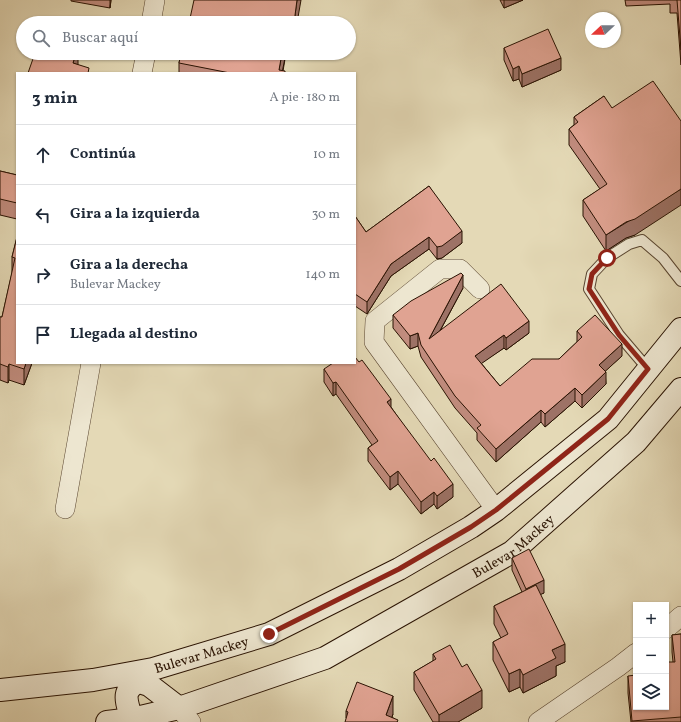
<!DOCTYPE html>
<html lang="es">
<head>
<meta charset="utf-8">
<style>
  :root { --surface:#fff; --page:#f2f2f3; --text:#1f2937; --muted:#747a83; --line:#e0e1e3 }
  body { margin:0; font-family:Vollkorn,serif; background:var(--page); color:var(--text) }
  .controls { position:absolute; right:12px; bottom:12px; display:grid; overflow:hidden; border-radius:0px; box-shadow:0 1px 3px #0004 }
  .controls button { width:36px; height:36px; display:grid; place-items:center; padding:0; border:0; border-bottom:1px solid var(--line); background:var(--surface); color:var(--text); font:20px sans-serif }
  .compass { position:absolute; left:585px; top:12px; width:36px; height:36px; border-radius:50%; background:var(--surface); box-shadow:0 1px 3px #0004; rotate:248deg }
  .stop { position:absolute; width:12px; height:12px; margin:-9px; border:3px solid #8f2418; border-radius:50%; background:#fff }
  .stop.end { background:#8f2418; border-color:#fff; box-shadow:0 1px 4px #0008 }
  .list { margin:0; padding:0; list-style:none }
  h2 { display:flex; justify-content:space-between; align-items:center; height:52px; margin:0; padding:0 16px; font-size:17px }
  h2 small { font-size:13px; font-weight:400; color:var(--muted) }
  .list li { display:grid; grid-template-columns:26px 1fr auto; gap:12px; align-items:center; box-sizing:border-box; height:60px; padding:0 16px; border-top:1px solid var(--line) }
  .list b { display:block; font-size:15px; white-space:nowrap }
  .list p { margin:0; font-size:13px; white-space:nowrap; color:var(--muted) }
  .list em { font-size:13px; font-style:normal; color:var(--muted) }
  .icon { flex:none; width:22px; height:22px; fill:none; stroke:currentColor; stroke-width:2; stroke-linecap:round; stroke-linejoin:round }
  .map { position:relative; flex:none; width:681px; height:722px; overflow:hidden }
  .search { position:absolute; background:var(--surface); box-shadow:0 1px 3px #0004; left:16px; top:16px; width:340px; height:44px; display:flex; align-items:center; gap:10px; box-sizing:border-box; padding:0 14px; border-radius:22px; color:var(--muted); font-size:15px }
  .panel { position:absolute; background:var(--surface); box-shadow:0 1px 3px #0004; left:16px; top:72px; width:340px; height:292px; border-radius:0px }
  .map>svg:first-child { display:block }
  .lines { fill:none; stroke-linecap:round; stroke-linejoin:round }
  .lane-casing { stroke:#58442f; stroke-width:12 }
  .street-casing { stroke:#58442f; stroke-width:20 }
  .secondary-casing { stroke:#291202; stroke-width:24 }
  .lane { stroke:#ede6d0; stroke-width:10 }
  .street { stroke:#ede6d0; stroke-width:19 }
  .secondary { stroke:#ede6d0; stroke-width:22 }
  .wall { fill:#c18c7e; stroke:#291202 }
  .shaded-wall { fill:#9d7266; stroke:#291202 }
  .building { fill:#e0a392; stroke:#291202 }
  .route { stroke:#8f2418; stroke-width:5 }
  .labels { text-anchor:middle; stroke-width:3; stroke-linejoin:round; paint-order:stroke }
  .street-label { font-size:14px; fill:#291202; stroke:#ede6d0 }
</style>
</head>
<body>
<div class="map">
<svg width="681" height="722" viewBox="0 0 681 722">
  <rect width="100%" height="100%" fill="#e4d9b6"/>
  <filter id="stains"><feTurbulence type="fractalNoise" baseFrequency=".005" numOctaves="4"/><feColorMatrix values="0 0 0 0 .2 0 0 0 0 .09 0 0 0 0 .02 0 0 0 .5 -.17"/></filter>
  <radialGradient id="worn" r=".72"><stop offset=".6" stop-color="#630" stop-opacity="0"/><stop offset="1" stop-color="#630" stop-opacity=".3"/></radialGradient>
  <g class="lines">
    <!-- lane casing -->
    <g class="lane-casing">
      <path id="lane" d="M648,369L619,335L589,289L592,274L607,258L629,244L642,240L663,258L681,281"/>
    </g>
    <!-- street casing -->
    <g class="street-casing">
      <path id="street" d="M151,23L155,0
        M142,73L146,53
        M480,289L460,269H440L375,321L374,342L496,510
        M65,509L91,363
        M666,629L681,616
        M179,708L191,722
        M538,722L618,667L636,653"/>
    </g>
    <!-- secondary casing -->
    <g class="secondary-casing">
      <g id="secondary">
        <path d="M121,676L149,685L179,708"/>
        <path id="s1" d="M0,690L93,680L153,669L269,634L399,569L471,527L496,510L608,419L681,329"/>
        <path d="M132,719C122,690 125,691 148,673"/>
        <path id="s2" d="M107,722L132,719L179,708L325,658L512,552L636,442L681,389"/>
      </g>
    </g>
    <!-- lane -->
    <use href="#lane" class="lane"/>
    <!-- street -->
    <use href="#street" class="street"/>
    <!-- secondary -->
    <use href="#secondary" class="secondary"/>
  </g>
  <!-- wall -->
  <path class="wall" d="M71,0H111L110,8L71,1Z
    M500,0H523L504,8Z
    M625,0H681V65L677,13H670V4L626,6Z
    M504,48L561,70L522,87L519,79L513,81L504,60Z
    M181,53H286L283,71L285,73H179V63Z
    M604,96L635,235L626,238L606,251L583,216V200L600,189L569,145V129L574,125V117Z
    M0,171L17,175V219L0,215Z
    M429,186L462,243L442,258L437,259L429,249L391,276L367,314L355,306V216L366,232Z
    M17,237L32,363L24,385L9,380L8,383L0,380V317H2L12,273V257Z
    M463,288L440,331L529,333L506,350L504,348L481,363L500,386L559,359L577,342V331L622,356L605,371L606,384L582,408L575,401L545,427L541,422L496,462L477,440V433L455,408L421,357L418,346L410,349L393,328V315Z
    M324,369L391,407L453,497L437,509L434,504L421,514L398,484L390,490L368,461V448L372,445L336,394L333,396L324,382Z
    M512,558L544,593L540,594L565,662L556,666V676L523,693L520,687L509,692L493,660V642L501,638L494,624V606L522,592L512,570Z
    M681,634V722H631L628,693V676L636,707L673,662L672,652V635Z
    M433,654L482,708L458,722H433L414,690V672L433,661Z
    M346,711L393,714L392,717L398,722L346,718Z"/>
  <!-- shaded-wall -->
  <path class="shaded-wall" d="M110,0H111L110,8Z
    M297,0H301L297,23H294Z
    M504,0H523L504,8Z
    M76,53H78V65L73,63Z
    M282,53H286L282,73L279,70Z
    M561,58V70L522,87V74Z
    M519,66V79L513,81V69Z
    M681,189V205L635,235L626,238L606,251V235Z
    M462,231V243L442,258L437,259V247Z
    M429,237V249L391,276L367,314V302L391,264Z
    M463,275V288L429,351V339Z
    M529,321V333L506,350V338Z
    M418,333V346L410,349V336Z
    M504,335V348L475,368V356Z
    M622,344V356L599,377V365Z
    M26,363H32L24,385V369Z
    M9,364V380L8,383V367Z
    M606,372V384L582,408V395Z
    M336,382V394L333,396V383Z
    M575,388V401L545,427V414Z
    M391,399V412L387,402Z
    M541,410V422L496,462V449Z
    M398,471V484L390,490V477Z
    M453,484V497L437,509V496Z
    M434,492V504L421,514V502Z
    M544,580V593L526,601V589Z
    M565,644V662L556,666V676L523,693V675L552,650Z
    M520,669V687L509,692V674Z
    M482,690V708L458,722H439V715Z
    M393,696V714L390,722L386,715Z"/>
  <!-- building -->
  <path class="building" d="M194,0H297L294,23H189Z
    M677,0H681V50Z
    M548,29L561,58L522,74L519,66L513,69L504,48Z
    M35,53H76L73,63L89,68L88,73H28Z
    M181,53H282L279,70L285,71V73H230L179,63Z
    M653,81L681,121V189L635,219L626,222L606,235L583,200L607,184L569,129L578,122L574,117L604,96L612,108Z
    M0,171L17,175V203L0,199Z
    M429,186L462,231L442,246L437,247L429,237L391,264L367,302L355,294V216L366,232Z
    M17,237V363H26L24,369L9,364L8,367L0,364V317H2L15,258L12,257Z
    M461,273L463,275L429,339L501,284L529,321L506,338L504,335L475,356L500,386L532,359H559L582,337L577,331L595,315L622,344L599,365L606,372L582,395L575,388L545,414L541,410L496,449L477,428L481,425L455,396L421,345L418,333L410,336L393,315L411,301Z
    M355,357L359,362L362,360L391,399L387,402L431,461L434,458L453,484L437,496L434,492L421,502L398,471L390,477L368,448L378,441L336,382L333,383L324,369L333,363H355Z
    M529,549L544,580L526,589L512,558Z
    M536,585L565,644L552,650L556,658L523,675L520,669L509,674L493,642L508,634L494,606Z
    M681,634V717L632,721L628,676L636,675V707H666V662H675L672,635Z
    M450,645L462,667L467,664L482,690L439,715L414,672L436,659L433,654Z
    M357,682L393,696L386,715L398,720L397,722H345L348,712L346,711Z"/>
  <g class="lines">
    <!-- route -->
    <path class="route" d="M269,634L399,569L471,527L496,510L608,419L648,369L619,335L589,289L592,274L607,258"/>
  </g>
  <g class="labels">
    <!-- street labels -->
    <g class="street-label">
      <text dy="5" stroke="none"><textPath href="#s2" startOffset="447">Bulevar Mackey</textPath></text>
      <text dy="5" stroke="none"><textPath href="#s1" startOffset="205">Bulevar Mackey</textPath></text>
    </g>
  </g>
  <rect width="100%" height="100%" filter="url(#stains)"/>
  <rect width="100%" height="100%" fill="url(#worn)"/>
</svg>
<div class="controls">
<button>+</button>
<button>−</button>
<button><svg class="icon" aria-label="layers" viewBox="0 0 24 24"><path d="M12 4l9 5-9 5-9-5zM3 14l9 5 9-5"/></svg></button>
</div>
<svg class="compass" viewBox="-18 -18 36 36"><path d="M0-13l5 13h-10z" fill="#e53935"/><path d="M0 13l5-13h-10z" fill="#747a83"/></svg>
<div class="stop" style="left:607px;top:258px"></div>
<div class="stop end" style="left:269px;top:634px"></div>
<div class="search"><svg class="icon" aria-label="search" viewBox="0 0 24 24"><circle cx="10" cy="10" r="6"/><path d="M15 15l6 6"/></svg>Buscar aquí</div>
<section class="panel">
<h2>3 min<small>A pie · 180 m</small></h2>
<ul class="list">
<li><svg class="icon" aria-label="ahead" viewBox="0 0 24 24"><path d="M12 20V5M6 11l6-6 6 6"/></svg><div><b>Continúa</b></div><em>10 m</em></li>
<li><svg class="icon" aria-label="left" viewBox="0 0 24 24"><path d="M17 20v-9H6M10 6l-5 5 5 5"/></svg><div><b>Gira a la izquierda</b></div><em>30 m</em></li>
<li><svg class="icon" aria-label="right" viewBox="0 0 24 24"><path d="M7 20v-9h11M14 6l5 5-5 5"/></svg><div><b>Gira a la derecha</b><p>Bulevar Mackey</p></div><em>140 m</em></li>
<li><svg class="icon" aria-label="arrive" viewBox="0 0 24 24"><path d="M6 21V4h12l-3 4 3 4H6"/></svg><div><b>Llegada al destino</b></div></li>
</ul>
</section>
</div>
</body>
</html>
